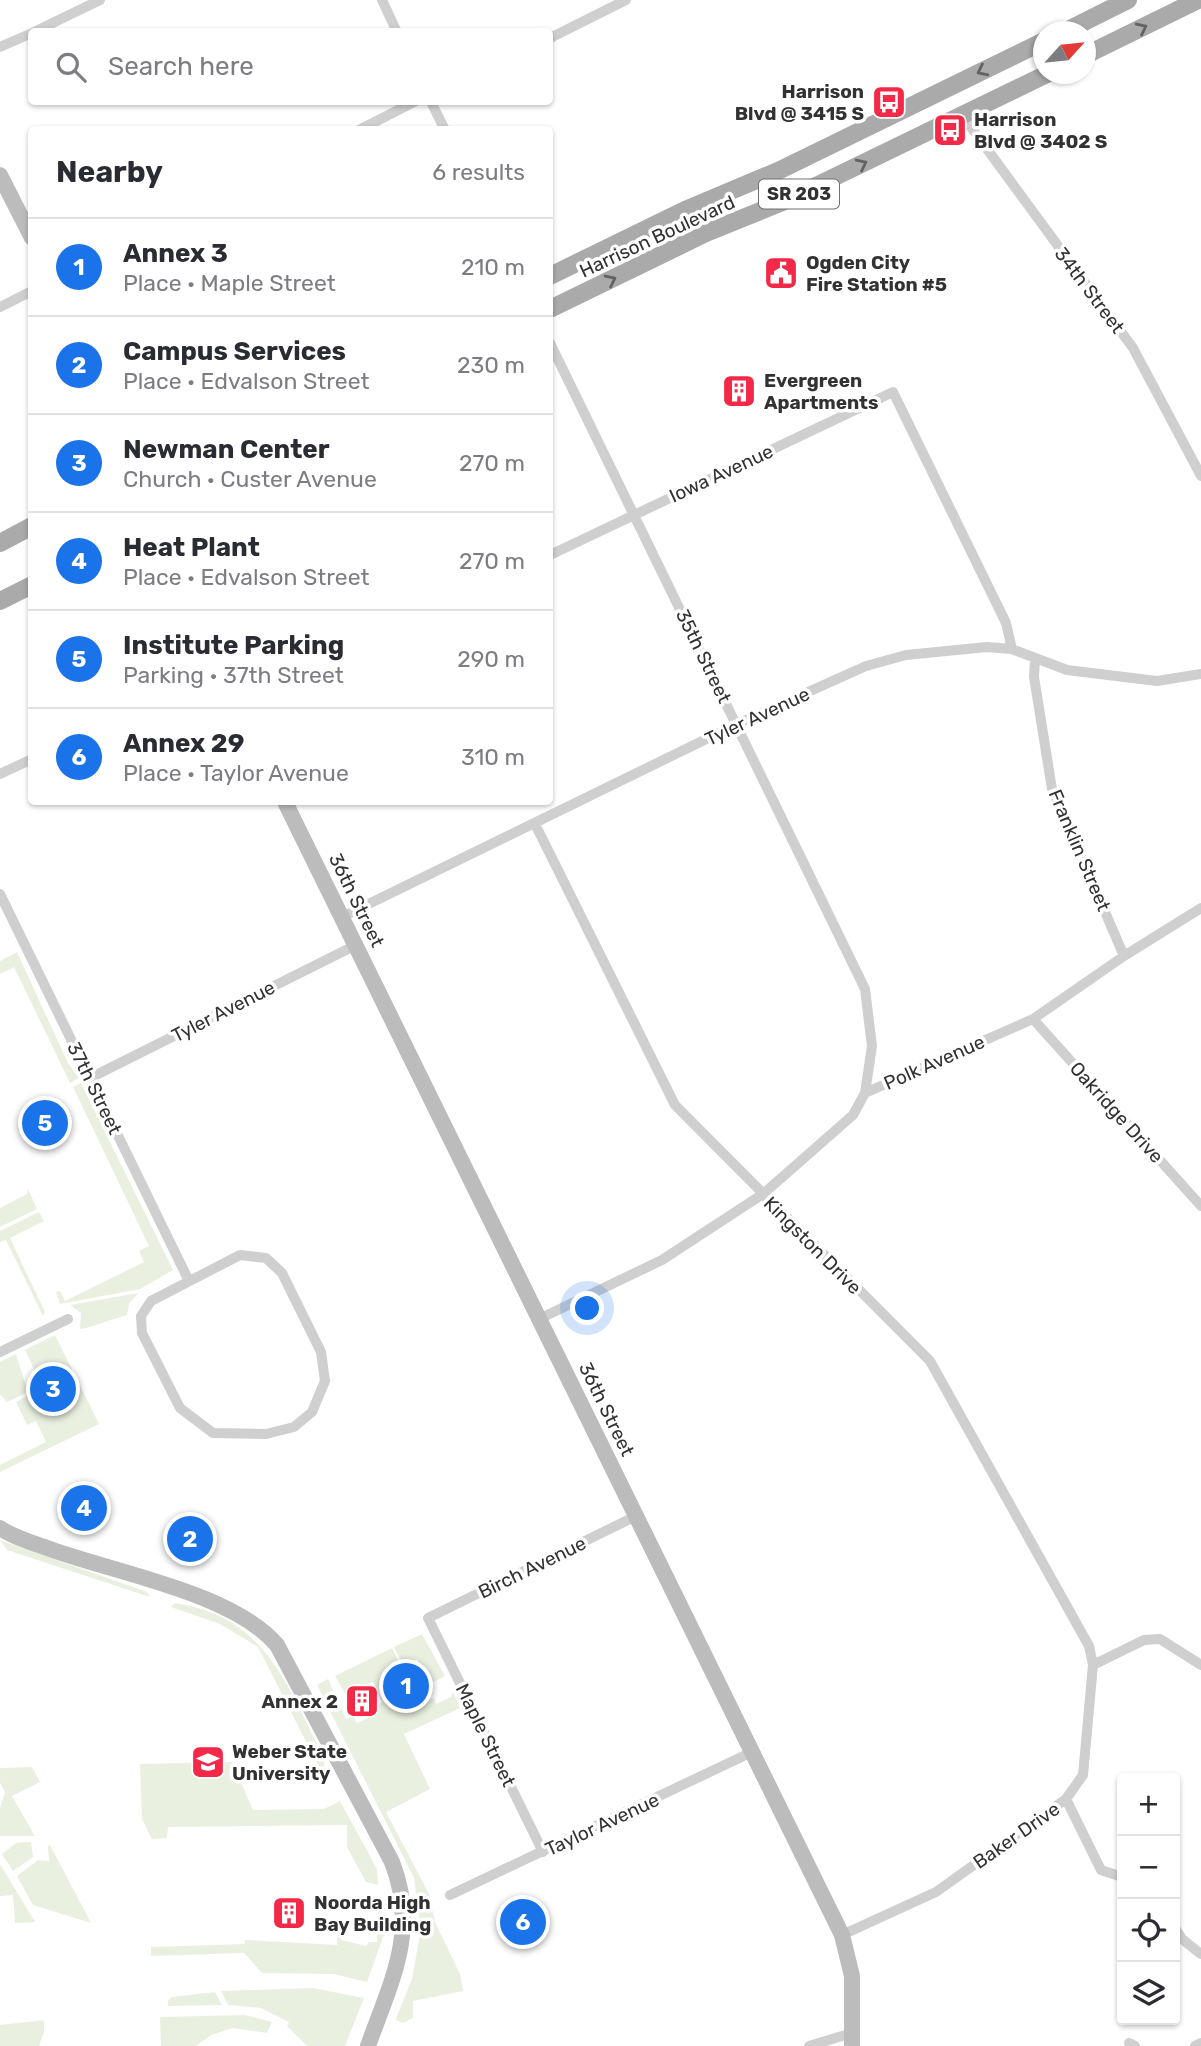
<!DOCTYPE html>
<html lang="en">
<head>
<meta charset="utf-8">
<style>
  :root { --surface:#fff; --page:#f2f2f3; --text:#2b2b33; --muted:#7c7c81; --line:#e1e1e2; --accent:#1a73e8 }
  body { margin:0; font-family:Rubik,sans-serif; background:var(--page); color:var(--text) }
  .controls { position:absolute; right:21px; bottom:21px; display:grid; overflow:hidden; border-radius:7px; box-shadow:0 2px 5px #0004 }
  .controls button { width:63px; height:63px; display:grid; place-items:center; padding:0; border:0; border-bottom:2px solid var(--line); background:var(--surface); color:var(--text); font:35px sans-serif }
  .compass { position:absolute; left:1033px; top:21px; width:63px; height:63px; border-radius:50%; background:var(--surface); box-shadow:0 2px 5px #0004; rotate:63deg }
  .you { position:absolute; left:588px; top:1309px; width:24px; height:24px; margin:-18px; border:5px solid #fff; border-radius:50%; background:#1a73e8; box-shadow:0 0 0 10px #1a73e833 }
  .badge { display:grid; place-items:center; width:46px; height:46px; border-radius:50%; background:var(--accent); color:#fff; font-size:23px; font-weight:700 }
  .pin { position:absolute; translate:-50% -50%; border:4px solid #fff; box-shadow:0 2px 7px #0006 }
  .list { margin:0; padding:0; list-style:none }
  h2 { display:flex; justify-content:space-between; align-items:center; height:91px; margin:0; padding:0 28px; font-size:30px }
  h2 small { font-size:23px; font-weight:400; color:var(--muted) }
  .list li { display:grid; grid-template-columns:46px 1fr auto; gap:21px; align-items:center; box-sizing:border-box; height:98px; padding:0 28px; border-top:2px solid var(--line) }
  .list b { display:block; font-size:26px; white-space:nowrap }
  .list p { margin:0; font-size:23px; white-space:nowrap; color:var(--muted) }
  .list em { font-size:23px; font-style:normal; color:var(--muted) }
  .icon { flex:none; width:38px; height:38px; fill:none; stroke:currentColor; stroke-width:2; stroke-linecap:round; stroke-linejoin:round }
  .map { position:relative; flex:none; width:1201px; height:2046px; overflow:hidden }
  .search { position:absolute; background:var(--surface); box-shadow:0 2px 5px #0004; left:28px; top:28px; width:525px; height:77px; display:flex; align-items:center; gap:18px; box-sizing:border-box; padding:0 24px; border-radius:7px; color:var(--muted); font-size:26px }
  .panel { position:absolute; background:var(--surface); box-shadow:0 2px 5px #0004; left:28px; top:126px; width:525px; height:679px; border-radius:7px }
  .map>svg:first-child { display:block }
  .green { fill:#eaf0e0 }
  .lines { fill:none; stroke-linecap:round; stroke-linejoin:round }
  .street { stroke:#cfcfcf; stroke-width:10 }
  .secondary { stroke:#bcbcbc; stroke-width:16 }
  .primary { stroke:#aaa; stroke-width:18 }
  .oneway { stroke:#626262 }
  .labels { text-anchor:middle; stroke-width:7; stroke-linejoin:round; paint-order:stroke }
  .shield { fill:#fff; stroke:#707070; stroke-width:2 }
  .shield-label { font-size:18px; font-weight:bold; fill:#323232 }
  .poi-label { font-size:19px; font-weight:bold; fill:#323232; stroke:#fff; text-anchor:start }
  .street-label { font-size:19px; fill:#323232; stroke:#fff }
</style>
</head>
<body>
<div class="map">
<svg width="1201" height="2046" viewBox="0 0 1201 2046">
  <rect width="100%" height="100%" fill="#fff"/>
  <!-- green -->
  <path class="green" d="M17,952L68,1063L79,1078L70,1083L14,967L0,974V961Z
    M81,1083L173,1270L140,1289L60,1304L56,1292L60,1291L65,1301L144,1262L139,1251L149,1246L73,1087Z
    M28,1189L37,1209L0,1227V1208L27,1194Z
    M39,1212L44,1221L10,1238L45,1312L43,1316L6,1240L0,1242V1231Z
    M138,1293L129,1304L127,1315L86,1328L80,1329L81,1313L70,1305Z
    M55,1335L99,1424L0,1472V1465L46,1442L36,1421L27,1425L16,1402L33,1393L40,1407L48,1403L57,1405L66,1392L75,1388L67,1372L53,1378L46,1371H35L25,1350Z
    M16,1354L28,1392L7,1402L0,1394V1362Z
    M0,1540L147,1592L150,1597L7,1550Z
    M175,1603C268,1617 287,1687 325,1760L322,1773L258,1647L220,1624L171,1607Z
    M422,1634L445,1676L434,1682L428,1679L417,1659L403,1665L394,1647Z
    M392,1648L402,1669L381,1680L391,1700L405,1693L408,1699L413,1697L414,1705L434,1698L436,1704L451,1697L453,1692L460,1708L404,1734L430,1789L386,1812L429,1894L435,1922L460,1974L463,1991L413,2001V2018L403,2023L396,2020L397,2016L412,1979L421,1929L414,1878L317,1685L328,1679L346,1719L353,1716L357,1723L378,1713L375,1706L382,1702L373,1682L345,1693L335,1676Z
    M232,1762L253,1810L324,1809L340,1801L377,1869L378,1885L366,1882L347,1847V1825L168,1827L167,1838L152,1839L142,1819L140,1764Z
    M32,1767L40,1782L12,1796L35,1836H0V1808L5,1792L0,1783V1768Z
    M31,1842L33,1857L13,1871L2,1854L16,1843Z
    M50,1845L91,1923L33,1905L17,1876L38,1860L49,1861L48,1846Z
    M0,1864L35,1922L15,1923L13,1895L0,1896Z
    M382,1900L385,1932L367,1982L333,1974L262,1973L244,1953L151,1956V1947L245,1944V1940L337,1945L338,1927H342L341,1940L366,1946L369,1942H377L378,1910L369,1908L368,1905Z
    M313,1988L364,1998L345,2046H307L287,2026L289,2022L261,2008L228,2005L221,1991Z
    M215,1992L222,2005L168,2006V2001L172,1997Z
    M245,2015L272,2022L267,2033L233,2028L211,2035L196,2046H161L160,2017Z
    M44,2020V2032L39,2046H0V2025Z"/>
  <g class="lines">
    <!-- street -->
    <path class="street" d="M382,0L397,32
      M34,32L100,0
      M550,38L626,0
      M0,47L32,33
      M431,102L445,130
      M962,115L1133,348L1201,476
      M359,130L414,102
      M0,307L32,291
      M550,343L865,989L872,1046L865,1093
      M550,555L893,392L1006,623L1012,649
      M1035,658L1034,677L1052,789L1124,956
      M0,774L32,759
      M535,824L675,1105L930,1361L1089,1646L1093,1665L1083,1775L1066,1799L936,1892L842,1935
      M0,894L189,1281
      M342,917L737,724L866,666L906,655L987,647L1012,649L1067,670L1157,681L1201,674
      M1033,1019L1201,1206
      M90,1078L356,945
      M240,1255L266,1258L282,1273L321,1352L325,1381L312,1412L294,1427L266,1434L213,1433L180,1408L142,1333L141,1316L151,1301Z
      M539,1319L662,1260L763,1194L853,1115L865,1093L1033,1019L1124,956L1201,908
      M0,1352L68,1319
      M1093,1665L1144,1640L1160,1639L1201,1665
      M1066,1799L1101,1870L1122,1877
      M543,1852L428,1618L636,1516
      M450,1895L752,1752
      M1175,1928L1182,1939L1201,1954
      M1129,2043L1135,2046
      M809,2046L852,2033
      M1195,2046L1201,2043"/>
    <!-- secondary -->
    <path class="secondary" d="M0,175L32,238
      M285,802L842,1935L852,1976V2046
      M0,1528C14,1538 34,1543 50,1549C116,1573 233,1593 277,1645L392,1862C419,1931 391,1981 368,2046"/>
    <!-- primary -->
    <path class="primary" d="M1064,32L1128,0
      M1086,55L1198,0
      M550,276L685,210L778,171L1044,41
      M550,309L706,233L785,201L1047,74
      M0,543L32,526
      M0,601L32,585"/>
  </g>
  <!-- one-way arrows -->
  <defs><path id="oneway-chevron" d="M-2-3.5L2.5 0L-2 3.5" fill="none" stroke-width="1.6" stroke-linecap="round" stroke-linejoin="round" transform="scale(1.75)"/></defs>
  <g class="oneway">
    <use href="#oneway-chevron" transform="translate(1142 28) rotate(-26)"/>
    <use href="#oneway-chevron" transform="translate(982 71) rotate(154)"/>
    <use href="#oneway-chevron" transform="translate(862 164) rotate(-26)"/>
    <use href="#oneway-chevron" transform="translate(611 280) rotate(-26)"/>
  </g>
  <!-- icons -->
  <defs>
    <g id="bus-square" transform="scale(1.75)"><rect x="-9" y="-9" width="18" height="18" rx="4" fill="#f42947" stroke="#fff"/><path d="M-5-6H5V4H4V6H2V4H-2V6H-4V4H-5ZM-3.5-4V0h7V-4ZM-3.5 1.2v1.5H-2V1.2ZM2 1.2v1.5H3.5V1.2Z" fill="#fff"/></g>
    <g id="civic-square" transform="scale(1.75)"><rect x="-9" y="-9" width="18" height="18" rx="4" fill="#f42947" stroke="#fff"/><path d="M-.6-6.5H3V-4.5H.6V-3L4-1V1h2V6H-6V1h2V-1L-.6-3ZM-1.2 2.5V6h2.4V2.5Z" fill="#fff"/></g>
    <g id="building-square" transform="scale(1.75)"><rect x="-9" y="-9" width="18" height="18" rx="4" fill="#f42947" stroke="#fff"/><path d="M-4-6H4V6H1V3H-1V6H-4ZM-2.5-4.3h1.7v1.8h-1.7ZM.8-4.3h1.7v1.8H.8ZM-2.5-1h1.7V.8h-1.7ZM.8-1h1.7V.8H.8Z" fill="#fff"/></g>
    <g id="university-square" transform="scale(1.75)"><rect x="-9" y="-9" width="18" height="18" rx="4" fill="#f42947" stroke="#fff"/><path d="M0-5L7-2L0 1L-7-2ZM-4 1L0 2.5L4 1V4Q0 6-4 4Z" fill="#fff"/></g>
  </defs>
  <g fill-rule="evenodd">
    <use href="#bus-square" x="889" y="102"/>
    <use href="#bus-square" x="950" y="130"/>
    <use href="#civic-square" x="781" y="273"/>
    <use href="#building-square" x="739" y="391"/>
    <use href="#building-square" x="362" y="1701"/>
    <use href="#university-square" x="208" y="1762"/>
    <use href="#building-square" x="289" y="1913"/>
  </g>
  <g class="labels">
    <!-- shield labels -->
    <rect class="shield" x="759" y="179.5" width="80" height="29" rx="5"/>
    <g class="shield-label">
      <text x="799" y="200">SR 203</text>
    </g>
    <!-- poi labels -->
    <g class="poi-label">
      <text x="864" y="98" text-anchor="end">Harrison<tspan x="864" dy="22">Blvd @ 3415 S</tspan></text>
      <text x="974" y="126">Harrison<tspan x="974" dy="22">Blvd @ 3402 S</tspan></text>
      <text x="806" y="269">Ogden City<tspan x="806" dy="22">Fire Station #5</tspan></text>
      <text x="764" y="387">Evergreen<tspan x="764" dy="22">Apartments</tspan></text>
      <text x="338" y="1708" text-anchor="end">Annex 2</text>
      <text x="232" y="1758">Weber State<tspan x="232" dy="22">University</tspan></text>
      <text x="314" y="1909">Noorda High<tspan x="314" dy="22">Bay Building</tspan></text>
    </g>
    <!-- street labels -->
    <g class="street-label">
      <text transform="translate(657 236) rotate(-25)" y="7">Harrison Boulevard</text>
      <text transform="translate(1090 290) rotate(53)" y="7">34th Street</text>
      <text transform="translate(721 473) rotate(-25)" y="7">Iowa Avenue</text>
      <text transform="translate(704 656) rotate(64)" y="7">35th Street</text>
      <text transform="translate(757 716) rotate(-25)" y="7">Tyler Avenue</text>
      <text transform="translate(1080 850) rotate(67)" y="7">Franklin Street</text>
      <text transform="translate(357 900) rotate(64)" y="7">36th Street</text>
      <text transform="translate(223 1011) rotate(-27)" y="7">Tyler Avenue</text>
      <text transform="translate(934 1062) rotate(-24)" y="7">Polk Avenue</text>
      <text transform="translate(95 1088) rotate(64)" y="7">37th Street</text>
      <text transform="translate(1117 1112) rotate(48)" y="7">Oakridge Drive</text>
      <text transform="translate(813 1245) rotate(45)" y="7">Kingston Drive</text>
      <text transform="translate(607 1409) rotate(64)" y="7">36th Street</text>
      <text transform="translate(532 1567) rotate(-26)" y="7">Birch Avenue</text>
      <text transform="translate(486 1735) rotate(64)" y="7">Maple Street</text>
      <text transform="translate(602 1824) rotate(-25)" y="7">Taylor Avenue</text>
      <text transform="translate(1016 1835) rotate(-35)" y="7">Baker Drive</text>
    </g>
  </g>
</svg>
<div class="controls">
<button>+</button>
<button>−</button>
<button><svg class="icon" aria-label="locate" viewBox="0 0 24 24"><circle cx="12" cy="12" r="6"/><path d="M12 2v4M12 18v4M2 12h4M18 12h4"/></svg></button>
<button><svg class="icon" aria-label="layers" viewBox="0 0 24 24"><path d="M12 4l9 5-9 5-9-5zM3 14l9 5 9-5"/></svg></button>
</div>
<svg class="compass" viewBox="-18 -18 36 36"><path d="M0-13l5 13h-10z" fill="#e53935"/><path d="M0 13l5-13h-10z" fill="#7c7c81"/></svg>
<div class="you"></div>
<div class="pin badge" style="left:406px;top:1686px">1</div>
<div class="pin badge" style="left:190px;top:1539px">2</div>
<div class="pin badge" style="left:53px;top:1389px">3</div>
<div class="pin badge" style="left:84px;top:1508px">4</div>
<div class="pin badge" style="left:45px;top:1123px">5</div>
<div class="pin badge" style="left:523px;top:1922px">6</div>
<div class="search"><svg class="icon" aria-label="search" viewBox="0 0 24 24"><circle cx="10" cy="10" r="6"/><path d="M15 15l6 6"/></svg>Search here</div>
<section class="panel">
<h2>Nearby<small>6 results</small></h2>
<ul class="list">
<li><span class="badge">1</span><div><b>Annex 3</b><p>Place · Maple Street</p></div><em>210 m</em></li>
<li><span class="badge">2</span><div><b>Campus Services</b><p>Place · Edvalson Street</p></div><em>230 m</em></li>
<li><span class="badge">3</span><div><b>Newman Center</b><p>Church · Custer Avenue</p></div><em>270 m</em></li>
<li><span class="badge">4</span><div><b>Heat Plant</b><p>Place · Edvalson Street</p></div><em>270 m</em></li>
<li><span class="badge">5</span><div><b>Institute Parking</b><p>Parking · 37th Street</p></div><em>290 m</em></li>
<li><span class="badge">6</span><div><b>Annex 29</b><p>Place · Taylor Avenue</p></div><em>310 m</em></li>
</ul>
</section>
</div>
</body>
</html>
